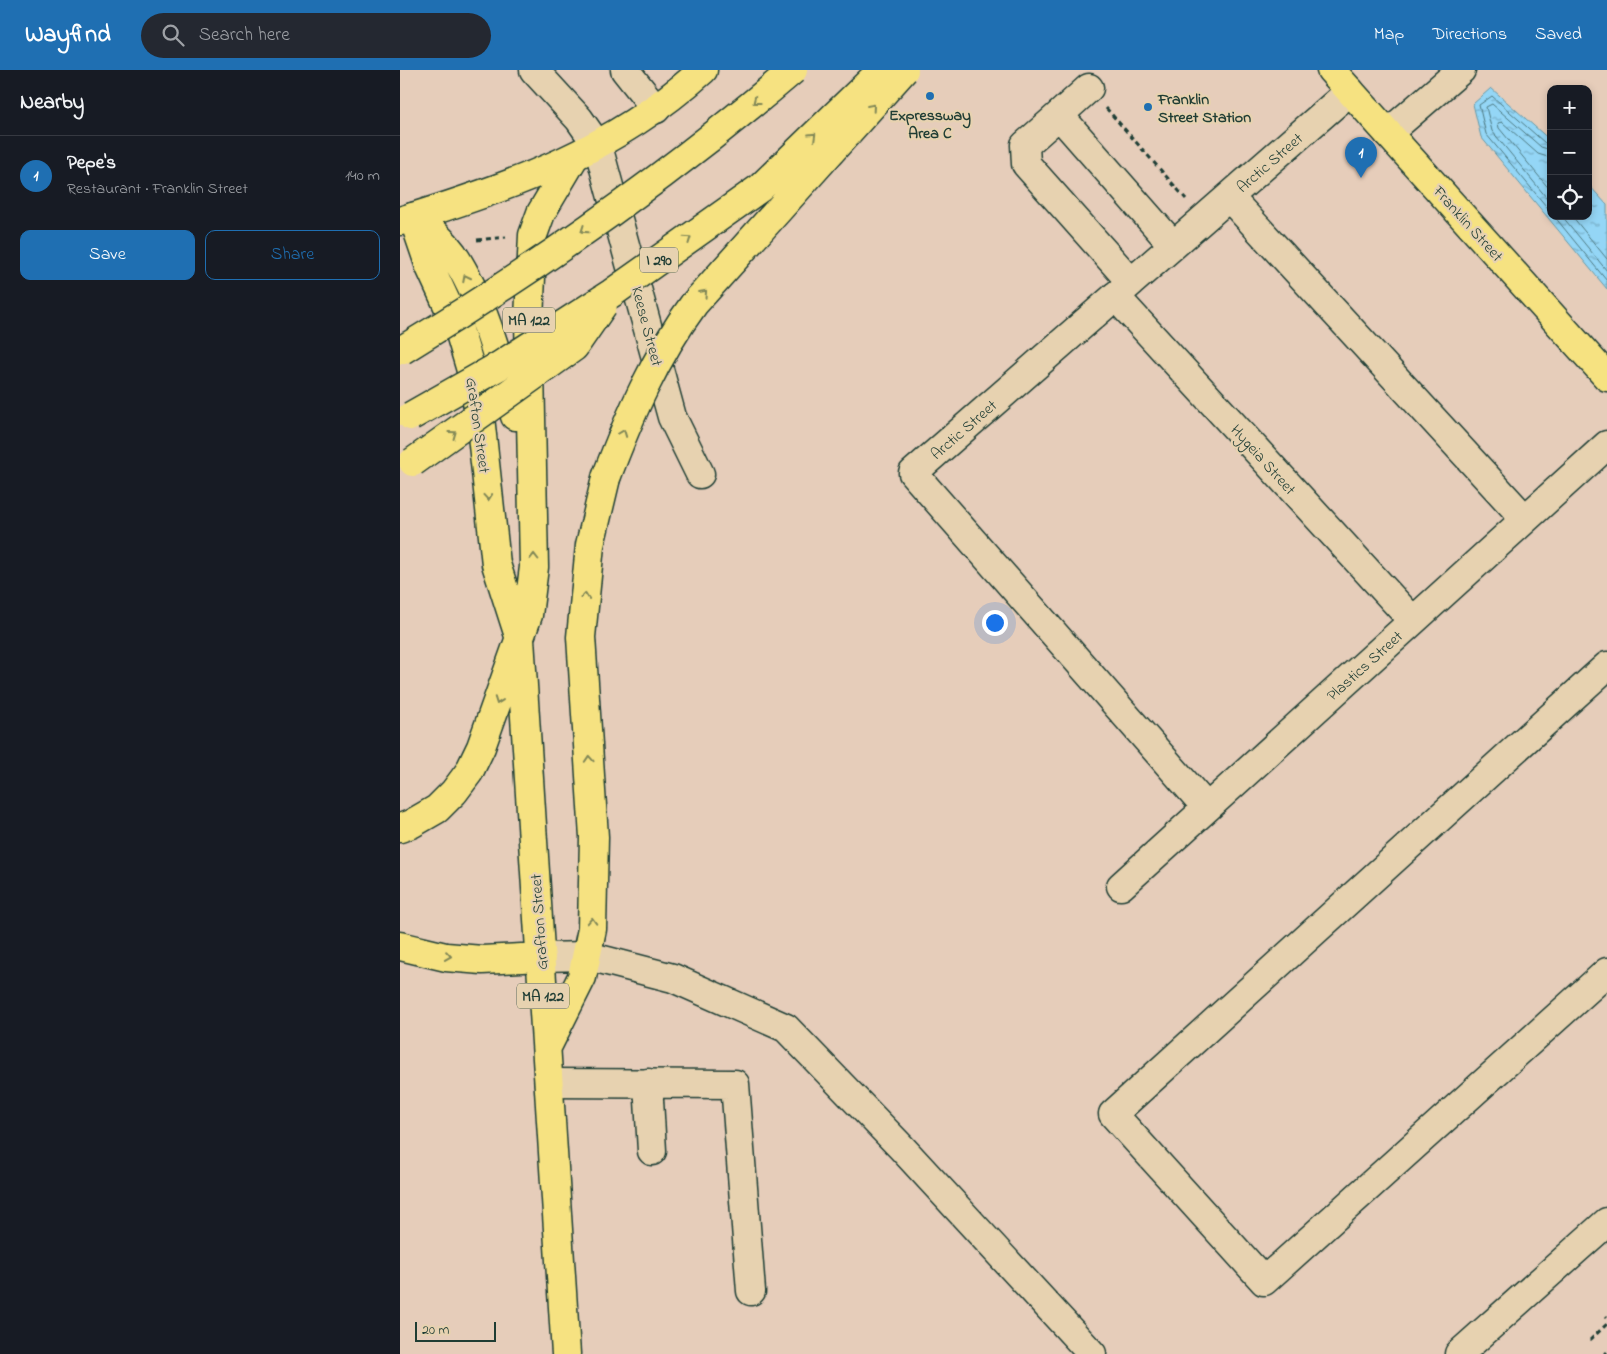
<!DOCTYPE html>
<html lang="en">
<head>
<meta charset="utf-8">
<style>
  :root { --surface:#171b24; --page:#242831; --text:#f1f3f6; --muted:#9ea1a6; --line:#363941; --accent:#1f6fb2 }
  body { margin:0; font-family:"Indie Flower",sans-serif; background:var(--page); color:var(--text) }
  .controls { position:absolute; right:15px; top:15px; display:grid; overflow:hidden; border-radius:10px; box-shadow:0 2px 8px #0003 }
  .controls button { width:45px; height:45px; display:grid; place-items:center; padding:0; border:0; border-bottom:1px solid var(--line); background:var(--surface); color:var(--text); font:25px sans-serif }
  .scale { position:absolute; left:15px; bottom:12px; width:81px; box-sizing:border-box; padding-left:5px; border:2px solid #1f3d34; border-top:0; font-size:14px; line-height:18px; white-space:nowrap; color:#1f3d34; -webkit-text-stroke:4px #e7d2b0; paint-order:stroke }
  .you { position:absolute; left:594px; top:552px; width:18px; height:18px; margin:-12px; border:4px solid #fff; border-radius:50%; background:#1a73e8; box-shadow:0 0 0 8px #1a73e833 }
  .badge { display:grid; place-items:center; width:32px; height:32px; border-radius:50%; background:var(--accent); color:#fff; font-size:16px; font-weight:700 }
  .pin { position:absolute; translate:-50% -41px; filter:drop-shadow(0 1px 2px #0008) }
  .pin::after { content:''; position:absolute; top:26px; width:18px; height:15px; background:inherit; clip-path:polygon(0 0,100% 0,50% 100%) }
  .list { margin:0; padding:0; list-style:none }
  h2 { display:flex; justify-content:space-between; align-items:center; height:65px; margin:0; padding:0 20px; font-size:21px }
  h2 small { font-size:16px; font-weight:400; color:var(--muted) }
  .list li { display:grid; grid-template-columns:32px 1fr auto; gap:15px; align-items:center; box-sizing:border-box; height:80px; padding:0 20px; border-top:1px solid var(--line) }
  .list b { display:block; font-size:19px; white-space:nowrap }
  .list p { margin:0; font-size:16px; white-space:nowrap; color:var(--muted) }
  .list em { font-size:16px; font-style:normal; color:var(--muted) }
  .actions { display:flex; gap:10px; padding:15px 20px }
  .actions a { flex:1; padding:11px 0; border:1px solid var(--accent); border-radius:10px; text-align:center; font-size:18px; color:var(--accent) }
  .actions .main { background:var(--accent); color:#fff }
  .icon { flex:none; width:28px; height:28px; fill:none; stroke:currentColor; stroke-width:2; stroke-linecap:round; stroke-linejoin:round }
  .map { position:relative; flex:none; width:1207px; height:1284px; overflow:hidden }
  header { display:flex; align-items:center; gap:30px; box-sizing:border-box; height:70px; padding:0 25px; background:var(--accent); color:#fff }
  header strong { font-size:24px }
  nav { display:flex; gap:28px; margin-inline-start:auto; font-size:18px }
  .search { width:350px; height:45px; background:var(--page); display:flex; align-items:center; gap:12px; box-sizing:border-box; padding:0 18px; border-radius:28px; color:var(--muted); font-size:19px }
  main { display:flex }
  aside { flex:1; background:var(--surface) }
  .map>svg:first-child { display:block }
  .water { fill:url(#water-ripples); stroke:#6599a8 }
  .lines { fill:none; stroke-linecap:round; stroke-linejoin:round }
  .shore { stroke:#4e7a82; stroke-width:1 }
  .minor-casing { stroke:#1f3d34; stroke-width:31 }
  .major-casing { stroke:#1f3d34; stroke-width:31 }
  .highway-casing { stroke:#1f3d34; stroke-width:31 }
  .path { stroke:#1f3d34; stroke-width:3; stroke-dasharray:5 4; stroke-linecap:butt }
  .minor { stroke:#e7d2b0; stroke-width:28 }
  .major { stroke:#f6e281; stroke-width:28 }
  .highway { stroke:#f6e281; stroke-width:28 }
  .highway-bridge-casing { stroke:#1f3d34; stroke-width:31; stroke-linecap:butt }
  .highway-bridge { stroke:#f6e281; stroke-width:28 }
  .oneway { stroke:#808757 }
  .poi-dot { fill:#1f6fb2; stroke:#e7d2b0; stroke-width:2 }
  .labels { text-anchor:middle; stroke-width:4.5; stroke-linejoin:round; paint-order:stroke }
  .shield { fill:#e7d2b0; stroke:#5b6a59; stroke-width:1 }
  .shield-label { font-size:15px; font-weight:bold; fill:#1f3d34 }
  .poi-label { font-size:16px; font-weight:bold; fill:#1f3d34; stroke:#e7d2b0; text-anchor:start }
  .street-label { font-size:16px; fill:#1f3d34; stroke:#e7d2b0 }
</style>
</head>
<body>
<header>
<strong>Wayfind</strong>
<div class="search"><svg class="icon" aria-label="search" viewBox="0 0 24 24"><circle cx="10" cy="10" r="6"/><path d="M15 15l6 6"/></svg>Search here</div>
<nav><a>Map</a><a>Directions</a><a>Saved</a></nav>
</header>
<main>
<aside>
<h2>Nearby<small></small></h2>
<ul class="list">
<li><span class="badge">1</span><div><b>Pepe's</b><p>Restaurant · Franklin Street</p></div><em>140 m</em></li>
</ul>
<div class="actions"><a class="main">Save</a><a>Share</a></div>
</aside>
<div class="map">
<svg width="1207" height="1284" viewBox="0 0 1207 1284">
  <defs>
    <pattern id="water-ripples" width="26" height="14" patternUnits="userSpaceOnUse" patternTransform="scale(1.25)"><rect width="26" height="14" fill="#94d6f6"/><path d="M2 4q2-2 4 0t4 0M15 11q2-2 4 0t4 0" fill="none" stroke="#78afc8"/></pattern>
  </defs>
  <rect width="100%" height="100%" fill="#e6cdba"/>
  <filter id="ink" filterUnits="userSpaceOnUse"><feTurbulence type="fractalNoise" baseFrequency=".02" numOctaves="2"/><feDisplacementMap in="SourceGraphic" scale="10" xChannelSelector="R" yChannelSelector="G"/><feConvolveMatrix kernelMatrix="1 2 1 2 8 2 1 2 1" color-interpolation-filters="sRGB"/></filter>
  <g filter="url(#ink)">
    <!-- water -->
    <path class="water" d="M1091,18L1151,71V146H1188V114L1207,135V219L1081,67L1073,34Z"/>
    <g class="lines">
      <!-- shore -->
      <path class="shore" d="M1151,74L1145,73L1092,26L1079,35L1086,64L1151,142
        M1151,80L1141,77L1092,34L1086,37L1092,61L1151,133
        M1151,88L1138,84L1102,52L1098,53L1099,58L1151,121
        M1154,146L1207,211
        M1162,146L1207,201
        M1172,146L1207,189"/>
      <!-- minor casing -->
      <g class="minor-casing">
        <path id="minor" d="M134,0L179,49L198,76L272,347L300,404
          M225,0L256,39
          M659,45L689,18
          M988,63L1061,0
          M829,127L1125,449
          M731,212L626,94L625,75L659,45L773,175
          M715,226L1013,551
          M1207,596L713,1044L864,1211L1207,902
          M807,738L513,403L950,21
          M721,816L1207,375
          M141,887L188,886L273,908L386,958L502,1078L692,1284
          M149,1013L335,1014L351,1221
          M248,1013L252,1081
          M1059,1284L1207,1152"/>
      </g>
      <!-- major casing -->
      <g class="major-casing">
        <path id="major" d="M931,0L1207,307
          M0,151C114,116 213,81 303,0"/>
      </g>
      <!-- highway casing -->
      <g class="highway-casing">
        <path id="highway" d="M13,147L30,197L59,260L70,297L80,347L96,494L120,569L166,1284
          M13,147C28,157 42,169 53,184C83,229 100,294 115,346
          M0,758L11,754L37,739L54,722L69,702L81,677L128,545L134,497L129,249L133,165L141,143L173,89
          M0,876L46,887L82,890L141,887
          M147,977L182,907L192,859L194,767L181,567L190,475L206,408"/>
      </g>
      <!-- path -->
      <path class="path" d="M706,38L786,129
        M77,170L106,167
        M1206,1246L1207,1247
        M1190,1270L1207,1254
        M1205,1284L1207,1282"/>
      <!-- minor -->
      <use href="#minor" class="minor"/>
      <!-- major -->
      <use href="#major" class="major"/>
      <!-- highway -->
      <use href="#highway" class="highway"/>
      <!-- highway-bridge casing -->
      <g class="highway-bridge-casing">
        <path id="highway-bridge" d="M2,280C139,197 271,104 393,0
          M11,346L99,296L212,223L360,118L482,0
          M13,392L174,277L203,235
          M206,408C229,347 255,287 294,234L504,0"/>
      </g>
      <!-- highway-bridge -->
      <use href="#highway-bridge" class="highway-bridge"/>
    </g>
    <!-- one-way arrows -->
    <defs><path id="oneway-chevron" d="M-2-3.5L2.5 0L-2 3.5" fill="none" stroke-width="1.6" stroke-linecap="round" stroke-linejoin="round" transform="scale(1.25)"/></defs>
    <g class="oneway">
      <use href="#oneway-chevron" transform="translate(356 31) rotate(142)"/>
      <use href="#oneway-chevron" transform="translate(472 37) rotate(-49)"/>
      <use href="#oneway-chevron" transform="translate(413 66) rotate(-44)"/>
      <use href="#oneway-chevron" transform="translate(184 160) rotate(145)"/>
      <use href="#oneway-chevron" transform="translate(288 169) rotate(-35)"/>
      <use href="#oneway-chevron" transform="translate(66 208) rotate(-117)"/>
      <use href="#oneway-chevron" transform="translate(304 223) rotate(-48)"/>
      <use href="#oneway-chevron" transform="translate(223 363) rotate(-69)"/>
      <use href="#oneway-chevron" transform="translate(53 364) rotate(-36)"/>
      <use href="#oneway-chevron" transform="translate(88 427) rotate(85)"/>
      <use href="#oneway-chevron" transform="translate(134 487) rotate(-90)"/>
      <use href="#oneway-chevron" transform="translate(185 526) rotate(-85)"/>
      <use href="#oneway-chevron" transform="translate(98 631) rotate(110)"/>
      <use href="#oneway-chevron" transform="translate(189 689) rotate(-94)"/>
      <use href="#oneway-chevron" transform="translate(192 851) rotate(-88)"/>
      <use href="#oneway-chevron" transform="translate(48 886) rotate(8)"/>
    </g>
  </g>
  <!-- markers -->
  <g class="poi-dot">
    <circle cx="530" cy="26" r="5"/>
    <circle cx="748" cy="37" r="5"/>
  </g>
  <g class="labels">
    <!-- shield labels -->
    <g class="shield">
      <rect x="240" y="177.5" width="38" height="25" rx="4"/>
      <rect x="103" y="237.5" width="52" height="25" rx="4"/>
      <rect x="117" y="913.5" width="52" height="25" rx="4"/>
    </g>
    <g class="shield-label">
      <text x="259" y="195">I 290</text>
      <text x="129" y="255">MA 122</text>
      <text x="143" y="931">MA 122</text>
    </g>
    <!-- poi labels -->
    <g class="poi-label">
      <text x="758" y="34">Franklin<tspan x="758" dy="18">Street Station</tspan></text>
      <text x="530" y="50" text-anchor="middle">Expressway<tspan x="530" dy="18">Area C</tspan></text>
    </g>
    <!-- street labels -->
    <g class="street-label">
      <text transform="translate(869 92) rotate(-41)" y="6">Arctic Street</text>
      <text transform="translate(1069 153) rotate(48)" y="6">Franklin Street</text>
      <text transform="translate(248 256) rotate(75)" y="6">Keese Street</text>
      <text transform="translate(79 355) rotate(82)" y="6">Grafton Street</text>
      <text transform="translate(563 359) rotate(-41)" y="6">Arctic Street</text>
      <text transform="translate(864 389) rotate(48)" y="6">Hygeia Street</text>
      <text transform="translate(964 595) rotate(-42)" y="6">Plastics Street</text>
      <text transform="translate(138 852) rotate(-94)" y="6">Grafton Street</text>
    </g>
  </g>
</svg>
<div class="controls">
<button>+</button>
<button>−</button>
<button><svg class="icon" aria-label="locate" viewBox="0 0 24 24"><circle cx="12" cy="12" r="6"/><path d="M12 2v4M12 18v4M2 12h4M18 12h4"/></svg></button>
</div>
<div class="scale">20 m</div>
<div class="you"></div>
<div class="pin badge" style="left:961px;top:108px">1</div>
</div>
</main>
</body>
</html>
